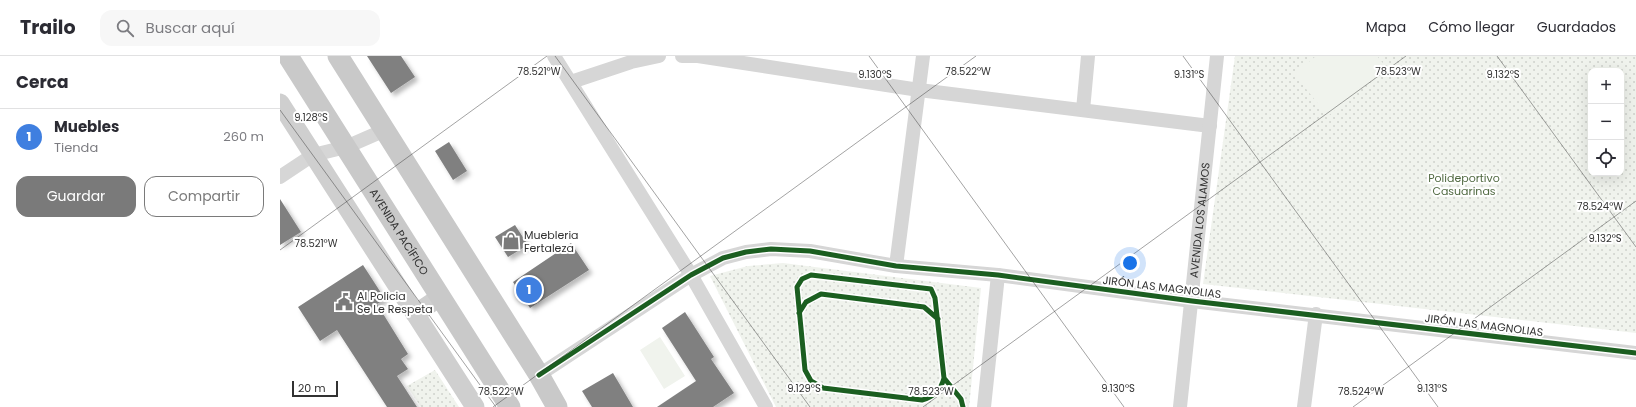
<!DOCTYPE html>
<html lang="es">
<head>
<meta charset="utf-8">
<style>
  :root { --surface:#fff; --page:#f7f7f7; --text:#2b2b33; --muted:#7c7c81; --line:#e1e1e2; --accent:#7a7a7a }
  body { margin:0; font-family:Poppins,sans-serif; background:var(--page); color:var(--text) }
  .controls { position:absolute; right:12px; top:12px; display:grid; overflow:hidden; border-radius:8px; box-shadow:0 4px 16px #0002 }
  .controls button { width:36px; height:36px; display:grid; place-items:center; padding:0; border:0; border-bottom:1px solid var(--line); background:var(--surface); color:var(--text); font:20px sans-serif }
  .scale { position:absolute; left:12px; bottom:10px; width:46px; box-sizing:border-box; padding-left:4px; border:2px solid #323232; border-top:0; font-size:11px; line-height:14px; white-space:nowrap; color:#323232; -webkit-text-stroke:3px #fff; paint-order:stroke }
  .you { position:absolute; left:850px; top:207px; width:14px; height:14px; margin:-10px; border:3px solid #fff; border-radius:50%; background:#1a73e8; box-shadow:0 0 0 6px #1a73e833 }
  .badge { display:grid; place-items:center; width:26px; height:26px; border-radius:50%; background:var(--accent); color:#fff; font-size:13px; font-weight:700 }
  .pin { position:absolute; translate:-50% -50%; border:2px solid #fff; box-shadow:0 1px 4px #0006 }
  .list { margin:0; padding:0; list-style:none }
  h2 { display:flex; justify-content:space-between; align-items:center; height:52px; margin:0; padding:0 16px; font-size:17px }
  h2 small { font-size:13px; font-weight:400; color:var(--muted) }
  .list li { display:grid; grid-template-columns:26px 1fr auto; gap:12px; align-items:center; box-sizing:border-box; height:56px; padding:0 16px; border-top:1px solid var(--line) }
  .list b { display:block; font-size:15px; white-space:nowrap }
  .list p { margin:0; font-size:13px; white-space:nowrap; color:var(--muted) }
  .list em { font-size:13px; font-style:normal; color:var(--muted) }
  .actions { display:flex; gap:8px; padding:12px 16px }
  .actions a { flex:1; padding:9px 0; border:1px solid var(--accent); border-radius:12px; text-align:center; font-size:14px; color:var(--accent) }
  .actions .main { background:var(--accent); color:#fff }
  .icon { flex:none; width:22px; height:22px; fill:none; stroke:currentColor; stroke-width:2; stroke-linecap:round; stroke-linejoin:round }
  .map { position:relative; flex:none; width:1356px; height:351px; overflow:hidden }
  header { display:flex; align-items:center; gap:24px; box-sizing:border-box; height:56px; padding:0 20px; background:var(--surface); border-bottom:1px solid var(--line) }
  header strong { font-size:19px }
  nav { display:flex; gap:22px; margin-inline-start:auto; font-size:14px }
  .search { width:280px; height:36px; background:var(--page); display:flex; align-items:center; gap:10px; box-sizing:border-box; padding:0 14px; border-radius:12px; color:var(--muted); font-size:15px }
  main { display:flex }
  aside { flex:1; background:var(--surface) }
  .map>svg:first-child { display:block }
  .grass { fill:url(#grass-dots); fill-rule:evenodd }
  .garden { fill:#f0f3ed }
  .building { fill:#808080; filter:url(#shadow) }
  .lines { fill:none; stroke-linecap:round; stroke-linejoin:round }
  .street { stroke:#d6d6d6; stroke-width:14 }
  .secondary { stroke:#cfcfcf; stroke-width:19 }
  .primary { stroke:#c9c9c9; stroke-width:21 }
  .cycleway-casing { stroke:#fff; stroke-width:8 }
  .cycleway { stroke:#1b5e20; stroke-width:5 }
  .ticks { fill:none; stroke:#323232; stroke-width:1; stroke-opacity:0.45 }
  .labels { text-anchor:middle; stroke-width:4; stroke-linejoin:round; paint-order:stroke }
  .park-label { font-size:11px; fill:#516a42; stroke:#fff }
  .street-label { font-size:11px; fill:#323232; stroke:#fff }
  .poi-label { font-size:11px; fill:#323232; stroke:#fff; text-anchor:start }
  .ticks-label { font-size:10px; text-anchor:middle; fill:#323232; stroke:#fff; stroke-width:4; stroke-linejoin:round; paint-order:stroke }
</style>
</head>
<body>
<header>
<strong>Trailo</strong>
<div class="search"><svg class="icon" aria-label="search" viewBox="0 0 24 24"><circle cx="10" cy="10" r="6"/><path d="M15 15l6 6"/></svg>Buscar aquí</div>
<nav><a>Mapa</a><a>Cómo llegar</a><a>Guardados</a></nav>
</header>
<main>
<aside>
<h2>Cerca<small></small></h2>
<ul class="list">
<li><span class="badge" style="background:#3f7fe0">1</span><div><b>Muebles</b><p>Tienda</p></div><em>260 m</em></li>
</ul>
<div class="actions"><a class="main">Guardar</a><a>Compartir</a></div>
</aside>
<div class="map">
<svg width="1356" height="351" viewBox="0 0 1356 351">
  <defs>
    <pattern id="grass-dots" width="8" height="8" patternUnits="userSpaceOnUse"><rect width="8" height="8" fill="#f0f3ed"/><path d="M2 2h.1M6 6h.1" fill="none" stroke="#ced1cc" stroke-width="1.8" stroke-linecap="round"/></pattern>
    <filter id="shadow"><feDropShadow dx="3.5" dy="3.5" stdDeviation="2" flood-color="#0004"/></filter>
  </defs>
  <rect width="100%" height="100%" fill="#fff"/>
  <!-- grass -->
  <path class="grass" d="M955,0H1356V277L923,228ZM1311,15H1341V117H1311Z
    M503,207L701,232L689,351H496L430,220L468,210Z
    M155,314L179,351H141L127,330Z"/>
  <!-- garden -->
  <path class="garden" d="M1036,0H1097L1107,12L1048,60L1014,18Z
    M380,281L405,320L384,333L360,294Z"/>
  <!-- building -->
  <path class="building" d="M87,0H121L135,21L111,37Z
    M169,86L187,115L173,124L155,95Z
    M0,143L21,176L0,189Z
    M235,169L248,189L228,201L215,181Z
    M291,187L309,214L250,252L233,226Z
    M83,209L105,243L97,248L128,298L121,303L128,313L117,320L137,351H107L57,274L40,285L18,251Z
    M405,256L434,301L431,303L454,337L433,351H377L416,325L382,272Z
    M333,317L353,351H312L302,335Z"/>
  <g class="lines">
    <!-- street -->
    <g class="street">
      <path d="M274,0L411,219L486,351"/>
      <path d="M402,0H418L639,34L930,70"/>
      <path d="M291,26L351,6L379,0"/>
      <path d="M803,54L808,0"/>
      <path d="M0,121L33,99L66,91L105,74"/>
      <path d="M616,210L643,0"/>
      <path d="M259,319L411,219L443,202L466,196L491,193L530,195L616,210L718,219L912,245L1356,297"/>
      <path d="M704,351L718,219"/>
      <path id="s1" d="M900,351L937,0"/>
      <path d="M1024,351L1036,258"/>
    </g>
    <!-- secondary -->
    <path class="secondary" d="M0,47L195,351
      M135,258L160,241"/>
    <!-- primary -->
    <g class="primary">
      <path id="s2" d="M8,0L230,351"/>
      <path d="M58,0L259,319L277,351"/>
    </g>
    <!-- cycleway casing -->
    <g class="cycleway-casing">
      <path id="cycleway" d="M519,257L526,246L541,238L644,251L658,263
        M259,319L411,219L443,202L466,196L491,193L530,195L616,210L718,219L912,245L1356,297
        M664,322C661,334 654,341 642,344L543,332L531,325L525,314L517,231L522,223L531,219L651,233L655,242L664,322L681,343L683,351"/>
    </g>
    <!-- cycleway -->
    <use href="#cycleway" class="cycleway"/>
  </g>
  <!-- ticks -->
  <path class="ticks" d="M275,0L530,351M589,0L844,351M903,0L1158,351M1217,0L1356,191M0,54L216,351M0,194L267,0M213,351L696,0M643,351L1126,0M1073,351L1356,145"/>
  <!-- icons -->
  <defs>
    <g id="shop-bare" transform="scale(1.38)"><path d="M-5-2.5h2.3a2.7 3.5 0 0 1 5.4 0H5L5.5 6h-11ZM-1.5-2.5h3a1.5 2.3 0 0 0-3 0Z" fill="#7a7a7a" stroke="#fff" stroke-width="2.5" paint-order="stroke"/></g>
    <g id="civic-bare" transform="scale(1.38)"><path d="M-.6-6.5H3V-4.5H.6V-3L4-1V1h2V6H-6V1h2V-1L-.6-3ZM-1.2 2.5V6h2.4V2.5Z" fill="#7a7a7a" stroke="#fff" stroke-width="2.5" paint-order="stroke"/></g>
  </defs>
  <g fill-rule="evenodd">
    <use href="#shop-bare" x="231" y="185"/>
    <use href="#civic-bare" x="64" y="246"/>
  </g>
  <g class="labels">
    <!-- park labels -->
    <g class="park-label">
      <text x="1184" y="126">Polideportivo<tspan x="1184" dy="13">Casuarinas</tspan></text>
    </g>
    <!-- street labels -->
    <g class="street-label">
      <text dy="4" stroke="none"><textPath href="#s1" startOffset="188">AVENIDA LOS ALAMOS</textPath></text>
      <text dy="4" stroke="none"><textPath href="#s2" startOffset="208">AVENIDA PACÍFICO</textPath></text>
      <text transform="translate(882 231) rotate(7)" y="4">JIRÓN LAS MAGNOLIAS</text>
      <text transform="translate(1204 269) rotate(7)" y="4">JIRÓN LAS MAGNOLIAS</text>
    </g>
    <!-- poi labels -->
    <g class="poi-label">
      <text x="244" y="183">Muebleria<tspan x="244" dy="13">Fertaleza</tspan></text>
      <text x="77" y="244">Al Policia<tspan x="77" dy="13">Se Le Respeta</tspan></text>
    </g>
  </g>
  <g class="ticks-label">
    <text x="259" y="19">78.521°W</text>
    <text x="688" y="19">78.522°W</text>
    <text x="1118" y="19">78.523°W</text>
    <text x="595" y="22">9.130°S</text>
    <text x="909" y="22">9.131°S</text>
    <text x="1223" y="22">9.132°S</text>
    <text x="31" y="65">9.128°S</text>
    <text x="1320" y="154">78.524°W</text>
    <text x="1325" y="186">9.132°S</text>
    <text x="36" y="191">78.521°W</text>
    <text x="524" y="336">9.129°S</text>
    <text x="838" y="336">9.130°S</text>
    <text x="1152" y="336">9.131°S</text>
    <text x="221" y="339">78.522°W</text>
    <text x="651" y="339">78.523°W</text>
    <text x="1081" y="339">78.524°W</text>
  </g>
</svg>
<div class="controls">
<button>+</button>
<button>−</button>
<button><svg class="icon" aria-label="locate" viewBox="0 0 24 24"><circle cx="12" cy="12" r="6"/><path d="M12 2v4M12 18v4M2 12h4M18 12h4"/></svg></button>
</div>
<div class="scale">20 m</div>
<div class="you"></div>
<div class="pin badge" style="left:249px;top:234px;background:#3f7fe0">1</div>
</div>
</main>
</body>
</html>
